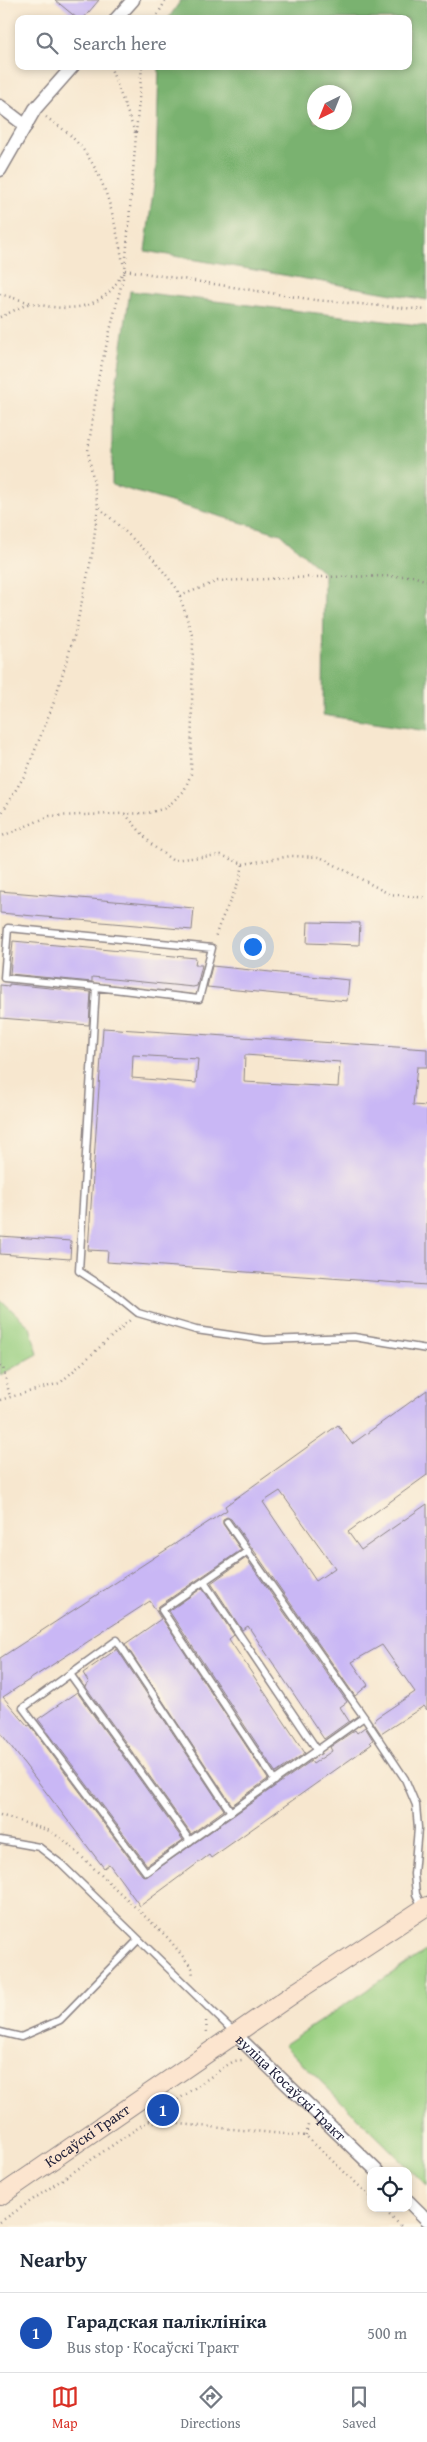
<!DOCTYPE html>
<html lang="en">
<head>
<meta charset="utf-8">
<style>
  :root { --surface:#fff; --page:#f2f2f3; --text:#1f2937; --muted:#747a83; --line:#e0e1e3; --accent:#d93025 }
  body { margin:0; font-family:"Gentium Book Plus",serif; background:var(--page); color:var(--text) }
  .controls { position:absolute; right:15px; bottom:15px; display:grid; overflow:hidden; border-radius:10px; box-shadow:0 2px 8px #0003 }
  .controls button { width:45px; height:45px; display:grid; place-items:center; padding:0; border:0; border-bottom:1px solid var(--line); background:var(--surface); color:var(--text); font:25px sans-serif }
  .compass { position:absolute; left:307px; top:85px; width:45px; height:45px; border-radius:50%; background:var(--surface); box-shadow:0 2px 8px #0003; rotate:223deg }
  .you { position:absolute; left:252px; top:946px; width:18px; height:18px; margin:-12px; border:4px solid #fff; border-radius:50%; background:#1a73e8; box-shadow:0 0 0 8px #1a73e833 }
  .badge { display:grid; place-items:center; width:32px; height:32px; border-radius:50%; background:var(--accent); color:#fff; font-size:16px; font-weight:700 }
  .pin { position:absolute; translate:-50% -50%; border:2px solid #fff; box-shadow:0 1px 5px #0006 }
  .list { margin:0; padding:0; list-style:none }
  h2 { display:flex; justify-content:space-between; align-items:center; height:65px; margin:0; padding:0 20px; font-size:21px }
  h2 small { font-size:16px; font-weight:400; color:var(--muted) }
  .list li { display:grid; grid-template-columns:32px 1fr auto; gap:15px; align-items:center; box-sizing:border-box; height:80px; padding:0 20px; border-top:1px solid var(--line) }
  .list b { display:block; font-size:19px; white-space:nowrap }
  .list p { margin:0; font-size:16px; white-space:nowrap; color:var(--muted) }
  .list em { font-size:16px; font-style:normal; color:var(--muted) }
  .icon { flex:none; width:28px; height:28px; fill:none; stroke:currentColor; stroke-width:2; stroke-linecap:round; stroke-linejoin:round }
  .map { position:relative; flex:none; width:427px; height:2227px; overflow:hidden }
  .search { position:absolute; background:var(--surface); box-shadow:0 2px 8px #0003; left:15px; right:15px; top:15px; height:55px; display:flex; align-items:center; gap:12px; box-sizing:border-box; padding:0 18px; border-radius:10px; color:var(--muted); font-size:19px }
  .sheet { height:145px; background:var(--surface) }
  nav { display:flex; justify-content:space-around; align-items:center; box-sizing:border-box; height:70px; border-top:1px solid var(--line); background:var(--surface); font-size:14px; color:var(--muted) }
  nav a { display:grid; justify-items:center; gap:2px }
  nav .on { color:var(--accent) }
  .map>svg:first-child { display:block }
  .green { fill:#99cf81; stroke:#5e785e }
  .forest { fill:#7ab26f; stroke:#4e6a55; fill-rule:evenodd }
  .building { fill:#c9b7f5; fill-rule:evenodd }
  .lines { fill:none; stroke-linecap:round; stroke-linejoin:round }
  .lane-casing { stroke:#8c8485; stroke-width:9 }
  .street-casing { stroke:#8c8485; stroke-width:15 }
  .secondary-casing { stroke:#8c8485; stroke-width:20 }
  .path { stroke:#8c8485; stroke-width:2.5; stroke-dasharray:1 4; stroke-linecap:butt }
  .lane { stroke:#fff; stroke-width:6 }
  .street { stroke:#fff; stroke-width:12 }
  .secondary { stroke:#fce5cf; stroke-width:18 }
  .labels { text-anchor:middle; stroke-width:4; stroke-linejoin:round; paint-order:stroke }
  .street-label { font-size:15px; fill:#22223b; stroke:#fcf5e5 }
</style>
</head>
<body>
<div class="map">
<svg width="427" height="2227" viewBox="0 0 427 2227">
  <rect width="100%" height="100%" fill="#fcf5e5"/>
  <filter id="ink" filterUnits="userSpaceOnUse"><feTurbulence type="fractalNoise" baseFrequency=".02" numOctaves="2"/><feDisplacementMap in="SourceGraphic" scale="10" xChannelSelector="R" yChannelSelector="G"/><feConvolveMatrix kernelMatrix="1 2 1 2 8 2 1 2 1" color-interpolation-filters="sRGB"/></filter>
  <filter id="wash" filterUnits="userSpaceOnUse"><feTurbulence type="fractalNoise" baseFrequency=".0096" numOctaves="4" result="noise"/><feDisplacementMap in="SourceGraphic" scale="20" xChannelSelector="R" yChannelSelector="G"/><feGaussianBlur stdDeviation="1.12" result="paint"/><feColorMatrix in="noise" values="0 0 0 0 0 0 0 0 0 0 0 0 0 0 0 0 0 1.4 0 .05"/><feComposite in="paint" operator="in"/></filter>
  <g filter="url(#wash)">
    <rect width="100%" height="100%" fill="#f7e7cf"/>
    <!-- green -->
    <path class="green" d="M0,1299L30,1327L38,1354L0,1375Z
      M427,1950V2186L284,2045Z"/>
    <!-- forest -->
    <path class="forest" d="M181,0H427V300L145,251L156,170L159,66H408V19H168ZM314,92H344V122H314Z
      M130,291L427,326V731L323,715L324,573L281,534L112,485V414Z"/>
    <g id="blocks">
      <!-- building -->
      <path class="building" d="M55,0H99L83,19H78Z
        M0,891L194,908L192,930L0,913Z
        M308,922L360,923L359,945L307,943Z
        M13,941L196,958L195,965H202L197,986L193,987L92,977V982L10,974Z
        M212,966L349,980L347,1001L207,987Z
        M9,984L91,992L89,1025L0,1018V985L9,986Z
        M103,1028L427,1049V1067H417L413,1105L427,1106V1285L107,1262L108,1251L88,1250ZM133,1055L198,1059L196,1083L132,1078ZM245,1055L340,1062L338,1087L244,1082Z
        M0,1236L71,1241L70,1259L0,1254Z
        M427,1390V1475L348,1532L361,1550L427,1504V1710L424,1706L381,1734L373,1722L376,1718L415,1692L382,1645L352,1662L368,1685L355,1696L252,1548L231,1519L227,1517L223,1519V1524L241,1550L159,1606L157,1611L268,1779L232,1805L125,1644L161,1619L150,1601L3,1697L28,1726L30,1725L142,1875L146,1877L311,1761L313,1764L332,1751L330,1747L355,1730L357,1733L365,1727L373,1740L370,1742L372,1744L211,1858L209,1855L140,1906L109,1864L104,1868L0,1732V1658L227,1510L225,1506L338,1425L352,1444ZM280,1491L335,1568L316,1581L263,1502Z
        M246,1558L347,1702L340,1707L349,1721L324,1739L248,1626L242,1630L211,1583Z
        M202,1588L234,1635L229,1639L305,1753L276,1773L169,1611Z
        M117,1649L224,1810L191,1834L85,1686L89,1683L83,1673Z
        M77,1692L183,1840L147,1865L38,1719Z"/>
    </g>
  </g>
  <g filter="url(#ink)">
    <use href="#blocks" fill-opacity="0" stroke="#8c8485" stroke-width="1"/>
    <g class="lines">
      <!-- lane casing -->
      <g class="lane-casing">
        <path id="lane" d="M96,987L199,999L212,948L8,928L4,978L96,987L79,1271L116,1295L138,1313L196,1330L265,1340L354,1337L427,1349
          M227,1522L364,1717L405,1779L416,1805L418,1828L414,1874L416,1894L422,1907
          M248,1551L162,1610L275,1781
          M204,1582L318,1751
          M70,1674L190,1841
          M231,1812L117,1640L23,1708L146,1872L364,1717
          M0,1840L39,1847L61,1864L234,2032
          M0,2032L21,2037L60,2020L138,1940"/>
      </g>
      <!-- street casing -->
      <g class="street-casing">
        <g id="street">
          <path d="M116,19L133,0"/>
          <path d="M0,106L26,126"/>
          <path d="M0,170L35,109L73,66"/>
          <path id="s1" d="M236,2035L377,2171"/>
          <path d="M408,2201L427,2220"/>
        </g>
      </g>
      <!-- secondary casing -->
      <g class="secondary-casing">
        <g id="secondary">
          <path id="s2" d="M0,2196L299,1990L427,1906"/>
        </g>
      </g>
      <!-- path -->
      <path class="path" d="M155,19L166,0
        M110,66L136,135L125,270
        M46,117C54,123 64,129 71,136C107,171 114,220 124,267
        M136,133L142,66
        M125,270L315,300L427,310
        M0,294C35,304 78,320 108,293C115,287 119,278 125,270L99,375L88,451L98,506L151,556L178,590L193,638L191,774L184,791L166,808L148,813L50,816L0,837
        M0,317L30,303
        M180,596L218,581L315,577L413,576L427,581
        M125,814L153,846L172,860L221,855L243,864C239,890 222,912 215,938
        M0,816L26,773L54,702L75,633L92,555L98,506
        M243,864L291,856L320,857L389,894L427,898
        M0,1366L3,1367L10,1397
        M0,1400L60,1383L130,1320
        M0,1815L50,1831L66,1842L168,1938L192,1968L193,1976
        M206,2021L207,2033
        M149,2120L226,2066L234,2061L242,2060
        M174,2123V2103
        M306,2136L308,2125
        M382,2208L402,2227
        M0,2222L148,2121L306,2136L371,2197"/>
      <!-- lane -->
      <use href="#lane" class="lane"/>
      <!-- street -->
      <use href="#street" class="street"/>
      <!-- secondary -->
      <use href="#secondary" class="secondary"/>
    </g>
  </g>
  <g class="labels">
    <!-- street labels -->
    <g class="street-label">
      <text dy="5" stroke="none"><textPath href="#s1" startOffset="76">вуліца Косаўскі Тракт</textPath></text>
      <text dy="5" stroke="none"><textPath href="#s2" startOffset="106">Косаўскі Тракт</textPath></text>
    </g>
  </g>
</svg>
<div class="controls">
<button><svg class="icon" aria-label="locate" viewBox="0 0 24 24"><circle cx="12" cy="12" r="6"/><path d="M12 2v4M12 18v4M2 12h4M18 12h4"/></svg></button>
</div>
<svg class="compass" viewBox="-18 -18 36 36"><path d="M0-13l5 13h-10z" fill="#e53935"/><path d="M0 13l5-13h-10z" fill="#747a83"/></svg>
<div class="you"></div>
<div class="pin badge" style="left:163px;top:2110px;background:#1a4fb4">1</div>
<div class="search"><svg class="icon" aria-label="search" viewBox="0 0 24 24"><circle cx="10" cy="10" r="6"/><path d="M15 15l6 6"/></svg>Search here</div>
</div>
<section class="sheet">
<h2>Nearby<small></small></h2>
<ul class="list">
<li><span class="badge" style="background:#1a4fb4">1</span><div><b>Гарадская паліклініка</b><p>Bus stop · Косаўскі Тракт</p></div><em>500 m</em></li>
</ul>
</section>
<nav>
<a class="on"><svg class="icon" aria-label="map" viewBox="0 0 24 24"><path d="M3 6l6-2 6 2 6-2v14l-6 2-6-2-6 2zM9 4v14M15 6v14"/></svg>Map</a>
<a><svg class="icon" aria-label="directions" viewBox="0 0 24 24"><path d="M12 3l9 9-9 9-9-9zM9 14v-3h6M13 9l2 2-2 2"/></svg>Directions</a>
<a><svg class="icon" aria-label="saved" viewBox="0 0 24 24"><path d="M7 4h10v16l-5-4-5 4z"/></svg>Saved</a>
</nav>
</body>
</html>
